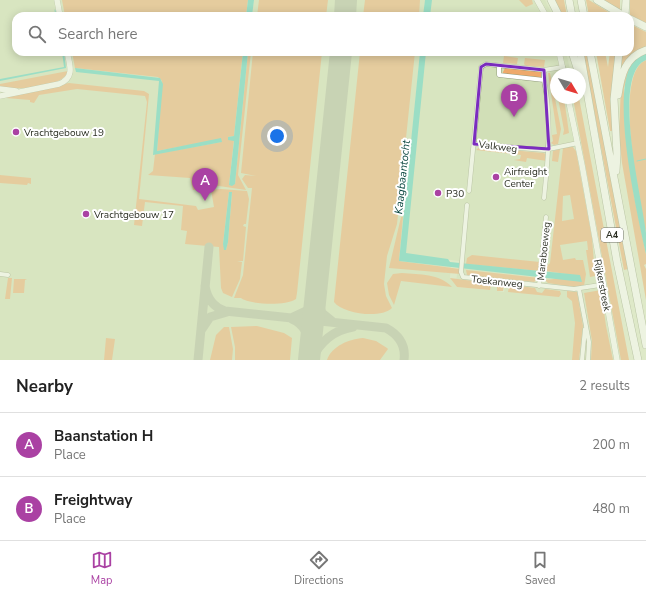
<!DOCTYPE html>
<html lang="en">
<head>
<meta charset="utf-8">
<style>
  :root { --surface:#fff; --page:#f6f6f6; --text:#222; --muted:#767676; --line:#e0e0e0; --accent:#aa41a3 }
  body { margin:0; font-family:"Nunito Sans",sans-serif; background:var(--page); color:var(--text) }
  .compass { position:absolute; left:550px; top:68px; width:36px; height:36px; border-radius:50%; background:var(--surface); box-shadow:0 2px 10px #0003; rotate:128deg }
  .you { position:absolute; left:277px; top:136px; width:14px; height:14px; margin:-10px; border:3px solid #fff; border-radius:50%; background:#1a73e8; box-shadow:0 0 0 6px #1a73e833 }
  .badge { display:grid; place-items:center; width:26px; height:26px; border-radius:50%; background:var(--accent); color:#fff; font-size:13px; font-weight:700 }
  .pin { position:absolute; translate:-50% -33px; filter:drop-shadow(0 1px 2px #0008) }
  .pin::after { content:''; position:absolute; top:21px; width:14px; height:12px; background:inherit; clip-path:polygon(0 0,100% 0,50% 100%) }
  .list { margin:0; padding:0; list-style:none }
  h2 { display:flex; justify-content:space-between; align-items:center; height:52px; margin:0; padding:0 16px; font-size:17px }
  h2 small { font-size:13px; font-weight:400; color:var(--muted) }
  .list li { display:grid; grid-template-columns:26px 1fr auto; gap:12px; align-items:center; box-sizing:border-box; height:64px; padding:0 16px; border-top:1px solid var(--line) }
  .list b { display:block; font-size:15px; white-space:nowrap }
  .list p { margin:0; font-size:13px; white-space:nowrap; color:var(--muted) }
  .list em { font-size:13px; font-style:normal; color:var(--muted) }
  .icon { flex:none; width:22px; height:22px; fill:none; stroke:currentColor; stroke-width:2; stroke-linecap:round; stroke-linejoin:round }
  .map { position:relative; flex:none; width:646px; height:360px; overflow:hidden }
  .search { position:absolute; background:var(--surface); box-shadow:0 2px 10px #0003; left:12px; right:12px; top:12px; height:44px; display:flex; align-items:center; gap:10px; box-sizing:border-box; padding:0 14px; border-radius:12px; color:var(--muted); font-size:15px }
  .sheet { height:180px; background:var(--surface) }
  nav { display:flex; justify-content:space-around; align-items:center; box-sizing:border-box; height:56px; border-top:1px solid var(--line); background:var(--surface); font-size:11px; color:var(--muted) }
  nav a { display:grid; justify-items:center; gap:2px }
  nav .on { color:var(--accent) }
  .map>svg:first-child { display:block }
  .built { fill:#d1dfb7 }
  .green { fill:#eea96b; fill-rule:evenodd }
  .water { fill:#4bd0c0 }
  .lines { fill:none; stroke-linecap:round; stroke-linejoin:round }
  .stream { stroke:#4bd0c0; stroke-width:1 }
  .taxiway { stroke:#aeb89c; stroke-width:9 }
  .runway { stroke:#aeb89c; stroke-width:22 }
  .street-casing { stroke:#919b7c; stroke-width:5 }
  .secondary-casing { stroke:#919b7c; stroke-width:6 }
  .highway-casing { stroke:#919b7c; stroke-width:8 }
  .street { stroke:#fff; stroke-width:4 }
  .secondary { stroke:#fff; stroke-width:5.5 }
  .highway { stroke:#fff; stroke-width:7 }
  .marked { fill:none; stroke:#7b2cbf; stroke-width:3; stroke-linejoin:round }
  .poi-dot { fill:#aa41a3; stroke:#fff; stroke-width:1.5 }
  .labels { text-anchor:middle; stroke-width:4; stroke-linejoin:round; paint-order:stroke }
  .shield { fill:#fff; stroke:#6c6f66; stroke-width:1 }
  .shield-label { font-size:9px; font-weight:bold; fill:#2d3125 }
  .poi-label { font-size:10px; fill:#2d3125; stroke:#fff; text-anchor:start }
  .street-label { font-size:10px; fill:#2d3125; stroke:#fff }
  .water-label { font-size:11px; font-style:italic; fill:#09463f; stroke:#fff }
</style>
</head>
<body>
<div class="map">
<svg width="646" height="360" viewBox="0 0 646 360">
  <rect width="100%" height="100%" fill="#dee9c8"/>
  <!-- built -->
  <path class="built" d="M0,0H248L246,16H16V52H243L229,187L248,52H420L400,258L451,264L450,278L457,287L490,290L491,286L497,287V291L504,292L505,287L456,281L459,261L405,254L425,52H566L571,74H556V98H575L625,360H0Z
    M254,0H425L424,16H252Z
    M431,0H545L553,16H429Z"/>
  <!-- green -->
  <path class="green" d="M62,0H248L246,16H65Z
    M259,0H328L326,16H257Z
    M365,0H420L419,16H363Z
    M519,0H532L533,4L526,7Z
    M553,0H564L567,16H561Z
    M586,0H589L615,16H589Z
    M602,0H620V10Z
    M630,0H646V24L630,16Z
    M630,24L646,32V48L622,69H620L623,52H630Z
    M72,52H243L234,136L228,137L234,140L229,185L235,184L248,52H251L238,175L246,190L219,186L193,190L190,178L148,175L153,171L155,154L221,142V139L157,151L162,81L158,77L75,68Z
    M253,52H322L297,293L296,299C284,307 248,304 241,298H234L243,275L252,188H248L242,179L245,175L256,176L241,173Z
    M360,52H415L397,224L387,256L384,284L386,296L392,308C381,319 343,314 334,302Z
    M583,52H587L628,269L624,270Z
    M596,52H605L608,67L610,52H618L612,131H610Z
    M504,56L518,58L517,64L503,63Z
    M634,57L624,88L625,130L634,195L646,254V264L644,265L646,269V300L622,163L619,136L621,84Z
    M525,58L545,60L544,67L526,66L524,64Z
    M646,60V233C640,203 612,74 646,60Z
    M505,68L541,72V78L502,74Z
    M68,71C63,89 15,89 0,88V84Z
    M548,73H550L561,129L558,144L554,145L551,143L553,141L552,135L557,134Z
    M69,83L144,91L149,94L139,199L196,206L198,210L214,207L211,190L221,189L247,191L249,199L246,224H244L243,226L246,227L243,261H237L242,262L240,279L232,297L223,293L221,288L219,247L185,244L187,231L181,230L183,206L145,202L142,226L134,225L147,102L145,96L77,89L39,95L34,103L30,102V100L6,98L5,96ZM229,192L232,193L228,241L226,250L223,244Z
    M558,98H564L569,133L563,135L564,130Z
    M573,98H579L629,360H621Z
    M572,146L576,151L592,238L595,276L590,277L586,250H588L587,241L560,245L563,260L575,258L576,260H583L586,274L584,286L574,287L548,283L545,280L580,276L546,271V267L550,263L563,148ZM570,195L574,219L562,221L563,196Z
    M480,147L543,153L546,154L547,161L527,158L526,162L514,160L520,159L521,155L476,150Z
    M560,149L558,162L552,161L553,151Z
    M0,175L31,178V184L28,183L27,185L0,183Z
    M401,217H403L399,261L460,269V274L389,268Z
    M472,255L540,262L539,271L466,264L467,258Z
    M466,270L539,278L538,279L534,282L467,275Z
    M402,273C420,275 439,273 452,287L401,281L394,305L389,295L387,283L393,274Z
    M8,278H12L10,299H5Z
    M450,278L504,285L503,291H497V287L491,286L490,290L457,287Z
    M14,279H27L25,280L24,293H13Z
    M512,285L535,288L537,292L542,293L545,289L560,291L561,294L559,297L508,292L509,286Z
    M601,290L606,326L613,360H591L592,341L584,293Z
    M567,291L577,292L583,326L579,360H572L575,323L572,301L567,297Z
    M257,326L284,333L292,338L290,360H235V347L231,327Z
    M224,327H229L233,349L232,360H210L216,335Z
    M106,338L115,339L112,360H108L109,350L108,360H104Z
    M363,338L376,341L387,348L388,349L380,360H327C332,346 349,339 363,338Z"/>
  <!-- water -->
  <path class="water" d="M248,0H254L252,16H246Z
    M425,0H432L430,16H423Z
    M62,52H64L66,68L0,81V79L64,67Z
    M243,52H248L235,184L232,186L229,185L234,141L228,140V137L234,136Z
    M420,52H426L406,253L448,259L450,262L580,275L582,282L399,261Z
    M646,53V60C610,75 643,202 646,233C646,240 646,247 646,254C637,214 612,103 630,67C633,60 639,56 646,53Z
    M75,68L160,78L163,84L157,151L221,138L222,142L153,155L159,81L76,72Z
    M229,192H232L228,242L226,250H224L223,244Z"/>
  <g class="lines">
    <!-- stream -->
    <path class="stream" d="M55,10L56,16
      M637,161L646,159"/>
    <!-- taxiway -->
    <path class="taxiway" d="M205,286C207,298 213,307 225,311L386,328C399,335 406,345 404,360
      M316,296L322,313L333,322
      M293,317L308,310L316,296
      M292,319C306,325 310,337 310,351
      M202,329L210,317L227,312
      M198,360L209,247
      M312,360C319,342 334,330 353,327"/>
    <!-- runway -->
    <path class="runway" d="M345,16L346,0
      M309,360L341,52"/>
    <!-- street casing -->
    <g class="street-casing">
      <path id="street" d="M499,66V75L544,80V70
        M544,80C552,119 548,159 544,198
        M474,144L544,150L578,143
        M469,191L481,67L486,64L544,70L563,67
        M467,205L461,272L463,277L574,289L600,285
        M0,274L8,275
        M539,286L546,217
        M579,289L589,342L588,360
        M582,360L585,329"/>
    </g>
    <!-- secondary casing -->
    <g class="secondary-casing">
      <path id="secondary" d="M57,0L60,16
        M537,0L546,16
        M559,52L564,74
        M0,89L16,91
        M0,96L59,84C75,78 70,65 67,52
        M568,98L582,165L617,360"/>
    </g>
    <!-- highway casing -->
    <g class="highway-casing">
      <path id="highway" d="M551,0L559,16
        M569,0L572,16
        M581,0L584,16
        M597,0L624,16
        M625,16L626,0
        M630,19L646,27
        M572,52L579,74
        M580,52L617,262L638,360
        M590,52L646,345
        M618,95C621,75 625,57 646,50
        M616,171L617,154L614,99L619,52"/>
    </g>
    <!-- street -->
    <use href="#street" class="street"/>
    <!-- secondary -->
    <use href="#secondary" class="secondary"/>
    <!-- highway -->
    <use href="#highway" class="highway"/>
  </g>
  <!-- marked area -->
  <path d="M0 0H646V360H0ZM486,64L544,70L549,149L474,144L481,67Z" fill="#dee9c8" fill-opacity=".55" fill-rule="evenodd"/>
  <path class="marked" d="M486,64L544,70L549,149L474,144L481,67Z"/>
  <!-- markers -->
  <g class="poi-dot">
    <circle cx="16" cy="132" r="4"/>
    <circle cx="496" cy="177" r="4"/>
    <circle cx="438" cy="193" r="4"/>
    <circle cx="86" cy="214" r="4"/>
  </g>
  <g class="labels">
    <!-- shield labels -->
    <rect class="shield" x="601" y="228" width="22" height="14" rx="3"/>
    <g class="shield-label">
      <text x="612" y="238">A4</text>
    </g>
    <!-- poi labels -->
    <g class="poi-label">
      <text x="24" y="136">Vrachtgebouw 19</text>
      <text x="504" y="175">Airfreight<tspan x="504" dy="12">Center</tspan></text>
      <text x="446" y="197">P30</text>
      <text x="94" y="218">Vrachtgebouw 17</text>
    </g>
    <!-- street labels -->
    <g class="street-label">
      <text transform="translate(498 146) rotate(7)" y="4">Valkweg</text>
      <text transform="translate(543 251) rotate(-84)" y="4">Maraboeweg</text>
      <text transform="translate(497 281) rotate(6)" y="4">Toekanweg</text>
      <text transform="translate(603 285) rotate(79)" y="4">Rijkerstreek</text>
    </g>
    <!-- water labels -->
    <g class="water-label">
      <text transform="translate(402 177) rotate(-84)" y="4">Kaagbaantocht</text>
    </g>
  </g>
</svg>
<svg class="compass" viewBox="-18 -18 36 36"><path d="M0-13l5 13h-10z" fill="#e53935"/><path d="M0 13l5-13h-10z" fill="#767676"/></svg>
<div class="you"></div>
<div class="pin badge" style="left:205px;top:201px">A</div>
<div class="pin badge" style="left:514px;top:117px">B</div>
<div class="search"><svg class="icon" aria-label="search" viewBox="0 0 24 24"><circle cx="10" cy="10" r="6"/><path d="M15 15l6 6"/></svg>Search here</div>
</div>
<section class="sheet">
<h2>Nearby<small>2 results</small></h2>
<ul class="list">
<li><span class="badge">A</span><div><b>Baanstation H</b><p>Place</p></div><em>200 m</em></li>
<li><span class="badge">B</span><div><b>Freightway</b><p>Place</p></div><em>480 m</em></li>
</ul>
</section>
<nav>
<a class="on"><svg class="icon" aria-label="map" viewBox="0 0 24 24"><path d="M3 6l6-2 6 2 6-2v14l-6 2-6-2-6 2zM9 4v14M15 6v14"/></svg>Map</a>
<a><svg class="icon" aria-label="directions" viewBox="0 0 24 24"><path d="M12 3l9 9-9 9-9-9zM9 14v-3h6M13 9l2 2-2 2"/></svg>Directions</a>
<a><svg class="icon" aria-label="saved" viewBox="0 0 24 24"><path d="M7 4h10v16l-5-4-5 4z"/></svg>Saved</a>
</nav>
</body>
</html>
